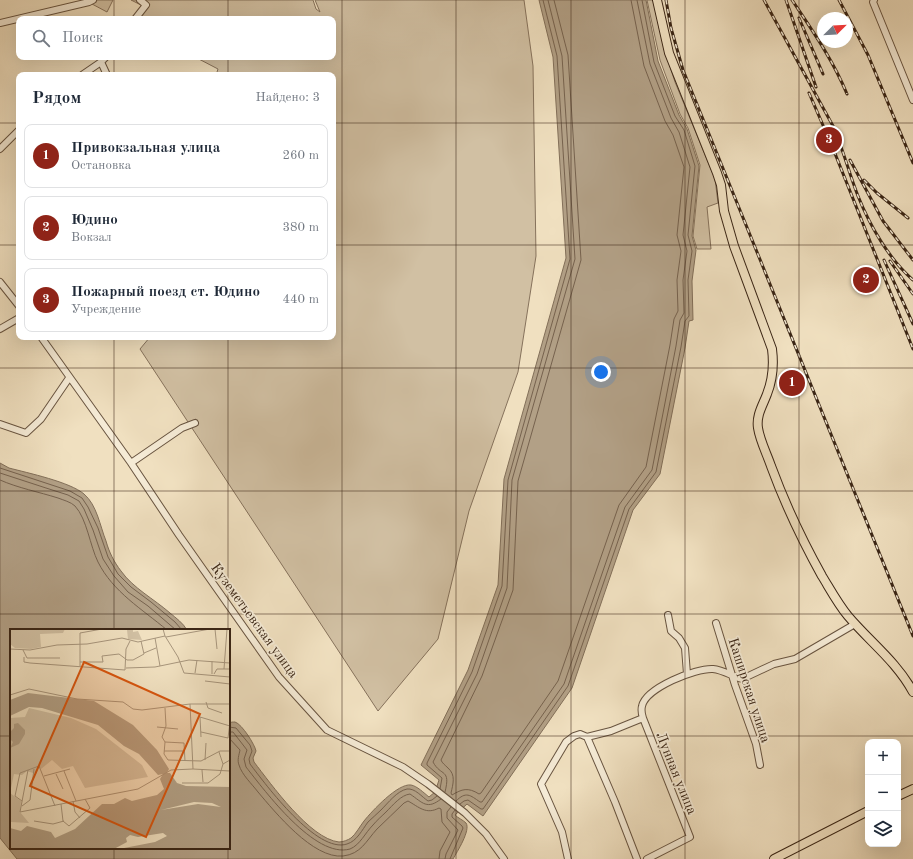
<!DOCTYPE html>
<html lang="ru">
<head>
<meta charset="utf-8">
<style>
  :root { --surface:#fff; --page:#f2f2f3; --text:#1f2937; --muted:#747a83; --line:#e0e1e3; --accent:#8f2418 }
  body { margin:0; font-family:"Old Standard TT",serif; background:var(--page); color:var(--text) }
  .controls { position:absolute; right:12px; bottom:12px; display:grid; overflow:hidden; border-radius:8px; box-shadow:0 4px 16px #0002 }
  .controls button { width:36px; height:36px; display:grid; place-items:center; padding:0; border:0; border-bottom:1px solid var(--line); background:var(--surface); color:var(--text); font:20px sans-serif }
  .compass { position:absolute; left:817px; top:12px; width:36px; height:36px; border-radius:50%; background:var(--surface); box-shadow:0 4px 16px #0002; rotate:66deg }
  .you { position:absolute; left:601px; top:372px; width:14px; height:14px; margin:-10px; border:3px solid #fff; border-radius:50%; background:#1a73e8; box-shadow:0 0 0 6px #1a73e833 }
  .badge { display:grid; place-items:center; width:26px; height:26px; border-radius:50%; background:var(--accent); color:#fff; font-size:13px; font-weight:700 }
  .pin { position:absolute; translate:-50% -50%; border:2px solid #fff; box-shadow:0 1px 4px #0006 }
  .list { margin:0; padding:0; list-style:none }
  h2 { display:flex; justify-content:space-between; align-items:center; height:52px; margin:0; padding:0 16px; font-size:17px }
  h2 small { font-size:13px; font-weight:400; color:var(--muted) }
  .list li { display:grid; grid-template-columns:26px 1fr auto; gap:12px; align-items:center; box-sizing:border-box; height:64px; margin:0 8px 8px; padding:0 8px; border:1px solid var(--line); border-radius:8px }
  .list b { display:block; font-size:15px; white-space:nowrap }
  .list p { margin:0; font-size:13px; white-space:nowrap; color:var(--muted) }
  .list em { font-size:13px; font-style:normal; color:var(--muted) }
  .icon { flex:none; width:22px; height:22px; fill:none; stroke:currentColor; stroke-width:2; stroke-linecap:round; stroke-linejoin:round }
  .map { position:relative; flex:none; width:913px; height:859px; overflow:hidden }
  .search { position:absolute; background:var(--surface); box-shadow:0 4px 16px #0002; left:16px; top:16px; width:320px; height:44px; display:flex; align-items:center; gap:10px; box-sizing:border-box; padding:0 14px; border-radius:8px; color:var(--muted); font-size:15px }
  .panel { position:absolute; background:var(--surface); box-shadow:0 4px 16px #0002; left:16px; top:72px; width:320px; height:268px; border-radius:8px }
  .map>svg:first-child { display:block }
  .green { fill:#d1c0a3; stroke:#86725c }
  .water { fill:#b2a086; stroke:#826f59 }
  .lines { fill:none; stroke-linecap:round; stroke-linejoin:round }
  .shore { stroke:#76624e; stroke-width:1 }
  .minor-casing { stroke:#685440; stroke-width:8 }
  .major-casing { stroke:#3a2515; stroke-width:10 }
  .minor { stroke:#f5ebd6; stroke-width:6 }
  .major { stroke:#f0e0c0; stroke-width:8 }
  .rail-casing { stroke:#3a2515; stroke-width:3 }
  .rail { stroke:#f5ebd6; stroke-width:1.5; stroke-dasharray:4.5; stroke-linecap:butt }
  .grid { fill:none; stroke:#3a2515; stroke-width:1; stroke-opacity:0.55 }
  .labels { text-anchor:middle; stroke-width:3.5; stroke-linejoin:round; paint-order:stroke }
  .street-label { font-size:14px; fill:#3a2515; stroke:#f5ebd6 }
  .inset-road { fill:none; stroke:#a7957c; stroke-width:1 }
  .view { fill:#d7540d; fill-opacity:0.15; stroke:#d7540d; stroke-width:2 }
  .inset-edge { fill:none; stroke:#3a2515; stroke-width:2 }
</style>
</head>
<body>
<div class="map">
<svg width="913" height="859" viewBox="0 0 913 859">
  <rect width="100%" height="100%" fill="#f0e0c0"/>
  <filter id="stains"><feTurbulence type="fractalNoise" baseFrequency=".005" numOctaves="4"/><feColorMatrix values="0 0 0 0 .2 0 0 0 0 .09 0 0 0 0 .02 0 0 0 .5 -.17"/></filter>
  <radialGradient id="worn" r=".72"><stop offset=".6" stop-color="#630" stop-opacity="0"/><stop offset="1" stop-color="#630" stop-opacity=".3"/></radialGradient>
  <!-- green -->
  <path class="green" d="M91,0H113L107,12L92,4Z
    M131,0H313L316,9L320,12L315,0H524L533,66L536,256L518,372L469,511L438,639L378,711L140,349L150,337H333V75H216L218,69L195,57H333V19H139L145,7Z
    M647,0H654L659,27L666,54L675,82L715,179L718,203L707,207L711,249H697L693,236L700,165L688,128L680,114L660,60Z"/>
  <!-- water -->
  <path class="water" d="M539,0H646L658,61L679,115L687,129L699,166L692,236L696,250L692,281L693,320L689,321L685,348L660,474L633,510L572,688L483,816L467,804L455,815C458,818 463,820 466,823C471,830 457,852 453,859H17L0,838V463L9,468C28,473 70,482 84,494C97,505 100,526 106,541C109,552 114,562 121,571C133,588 154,599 170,613C176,618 183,623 187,630H11V848H229V723C231,722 233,722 235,722C242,724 255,745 256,751L253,758L254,762C271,784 310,839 339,842C343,842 348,840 351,838C356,834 360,826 364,821C372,811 398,783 411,785C417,786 424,793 429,797L435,792L439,780L421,765L468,670L498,585L504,479L566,258L553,57Z"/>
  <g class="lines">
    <!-- shore -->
    <path class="shore" d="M554,0L568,55L581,260L518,481L513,590L482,676L441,760C442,763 445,765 448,768C456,775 453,784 451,793L452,795C462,789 468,787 479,794L481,793L558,681L619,505L646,467L670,345L674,319L678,311L677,280L681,251L677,235L684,167L673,135L665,121L644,66L631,0
      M0,468L70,491L82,498L88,507L98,528L108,557L118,574L131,587L151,602L175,622L182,630
      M0,473L46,488L68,495L79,501L84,509L93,530L103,559L114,576L128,592L148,606L176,630
      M0,480C18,488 39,492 58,498C63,500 71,502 75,506C87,519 90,546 98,562C113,592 142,609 167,630
      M229,727L236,728L250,745L252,751L249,759L250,764C266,785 317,854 347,844C357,841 362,830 368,822C372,818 377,814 381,810C388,803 397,791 407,789C415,788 422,797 428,801L432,800L437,796
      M229,732H233L247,750L244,759L246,767C265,791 315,859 350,849C360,845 365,833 373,825C377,820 382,816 386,812C393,805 401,795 410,794C423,803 427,810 441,799
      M229,738L240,750C239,755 237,760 239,765C242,775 252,784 258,792C275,812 313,859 343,856C361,854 366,841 377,829C386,820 395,812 404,803L408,801C419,807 426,815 439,808L441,809L442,822L450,832L440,851L439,859
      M440,789L442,778L427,765V763L472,672L502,586L508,480L570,259L557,56L543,0
      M445,792C451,768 441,777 433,762L477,674L507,588L512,480L575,259L562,56L548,0
      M456,801C466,791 470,795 480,802H482L564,684L625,507L652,470L676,346L680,320L684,313L683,280L687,251L683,235L690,167L679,132L671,118L650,64L637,0
      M460,804L464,801L468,800L481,809H483L568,686L629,509L656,472L681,347L685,321L689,316L688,280L692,251L688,235L695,166L684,130L675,116L654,62L642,0
      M445,859L446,854L458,830L447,818V812L451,807
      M450,859L463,828L462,826L452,817V814L455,810"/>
    <!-- minor casing -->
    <g class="minor-casing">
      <path id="minor" d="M874,0L873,2L913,100
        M135,19L146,5L140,0
        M0,23L89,2L93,0
        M101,62L107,75
        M82,75L101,62L106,57
        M0,149L19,130
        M0,282L19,306
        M0,329L19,318
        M41,337L131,463L179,535L279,677L327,730L403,767L428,784L465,813L486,834L504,859
        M0,424L26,433L41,419L69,378
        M131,463L182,428L195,423
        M668,615L671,631L679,638L685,648L687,674
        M716,623L735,685L756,744L760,765
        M643,718L690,837L647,859
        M587,737L615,802L637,859
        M568,859L562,832L541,784L566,742L574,736L580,734L587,737L611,731L643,718C642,715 641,710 642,706C646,688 695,668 713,669C723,670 732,676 742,679L774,664L795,659L855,624"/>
    </g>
    <!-- major casing -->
    <g class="major-casing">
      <path id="major" d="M657,0L669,53L717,173L721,185L724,211L734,246L772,349C774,365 773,379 767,394C763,405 756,415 758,428C760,441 767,454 771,466C785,504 802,540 822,576C830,589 838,604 848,616C870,642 897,662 913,692
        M898,796L913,789
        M774,859L868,811"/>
    </g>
    <!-- minor -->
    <use href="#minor" class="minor"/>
    <!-- major -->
    <use href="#major" class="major"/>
    <!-- rail casing -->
    <g class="rail-casing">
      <path id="rail" d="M666,0L671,28L683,70L913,636
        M764,0L833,126C843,149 849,173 858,196C870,226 889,259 913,280
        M786,0L816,87
        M792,0C812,30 833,60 847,94
        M839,0L868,55L913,163
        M799,18L823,74
        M809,93L832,146L913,349
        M850,160L883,221L913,260
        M864,180L877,193L908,218
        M884,260L913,324
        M890,261L913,294"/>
    </g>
    <!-- rail -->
    <use href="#rail" class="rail"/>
  </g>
  <!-- grid -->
  <path class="grid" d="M114,0V19M228,0V19M342,0V859M456,0V859M571,0V859M685,0V859M799,0V859M114,57V75M228,57V75M0,123H19M333,123H913M0,245H19M333,245H913M114,337V630M228,337V630M0,368H913M0,491H913M0,614H913M0,736H11M229,736H913M114,848V859M228,848V859"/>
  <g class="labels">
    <!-- street labels -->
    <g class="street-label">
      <text transform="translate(255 620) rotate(54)" y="5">Куземетьевская улица</text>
      <text transform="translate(750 690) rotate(72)" y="5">Каширская улица</text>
      <text transform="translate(677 773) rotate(68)" y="5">Лунная улица</text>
    </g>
  </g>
  <!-- overview -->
  <g transform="translate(10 629)">
    <rect width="220" height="220" fill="#f0e0c0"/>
    <path d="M0,0H55L53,4L30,5L31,18L21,20L5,19L0,15ZM123,0V3L128,2L132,11L118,10L117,1ZM19,79L61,89L86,100L132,136L138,148L75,159L63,137L52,140L42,131L31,140L29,138L26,145L17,142L12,146L4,145L0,164L11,172L10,183L19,194L1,193L0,192V89L15,88Z" fill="#d1c0a3"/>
    <path d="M18,64L84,72L123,96L147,121L159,140L157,144H160L167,154L176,157L220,158V220H109L145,213L157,207L153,204L128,208L120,206L116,209L117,213L104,220H0V199L11,202L17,197L41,203L45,209L65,200L92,175H104L115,169L122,172L130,170L147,166L154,160L150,150L153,145L148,146L129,125L114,117L88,96L32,79L19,78L0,87V71ZM184,173L202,174L211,178L188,175L151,181ZM8,94L15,101V105L9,115L0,119L3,113L0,110L1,102L4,99V95Z" fill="#b2a086" fill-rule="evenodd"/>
    <path class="inset-road" d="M205,0L207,20M155,7L168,28L174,44L220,48M156,8L200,0M145,9L150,37M0,20L20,21L47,16L77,15L112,9L128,13L155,7L153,0M13,21L17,29H50M134,24L146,19M14,28V33L20,34L115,41L116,20L120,12M202,32V45M70,33H93L92,27L109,25L117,31H123L134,25L131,12M70,37V4L92,0M116,39L145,38L179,31L220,34M214,40L217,0M185,44L187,31M204,45L207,40H220M195,52L220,55M0,66L19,60L67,70L113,73L123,80L132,81L180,75L183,140L220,142M196,73L198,79L212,84M180,75H220M155,79L156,97L152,108L155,113L154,125L158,131L191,132L210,122H220M147,98L168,100M191,103L218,109L220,93M191,108L190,88L220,97M155,113L174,114L175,132M154,122H174M209,123L213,135M195,131L196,114M18,141L10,183L128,160L161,141L183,140M192,141L193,153M54,142L66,172M46,145L53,160M34,147L60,140M172,154H198L210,145L213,135L220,131M12,172L5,167L10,144L29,137L45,177M63,172L65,183L70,189M51,175L53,192L59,197L80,179L75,170M12,177L20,171L24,140M24,192L43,195L54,192"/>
    <path class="view" d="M74,33L190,85L136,208L20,157Z"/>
    <rect width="220" height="220" class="inset-edge"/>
  </g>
  <rect width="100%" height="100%" filter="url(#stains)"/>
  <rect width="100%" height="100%" fill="url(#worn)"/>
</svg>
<div class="controls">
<button>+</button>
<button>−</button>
<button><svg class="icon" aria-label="layers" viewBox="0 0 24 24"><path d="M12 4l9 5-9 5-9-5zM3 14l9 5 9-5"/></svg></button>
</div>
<svg class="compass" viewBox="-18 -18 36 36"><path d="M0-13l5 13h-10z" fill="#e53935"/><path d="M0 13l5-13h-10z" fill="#747a83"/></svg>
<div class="you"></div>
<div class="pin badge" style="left:792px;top:383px">1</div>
<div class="pin badge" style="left:866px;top:280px">2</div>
<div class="pin badge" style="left:829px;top:140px">3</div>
<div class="search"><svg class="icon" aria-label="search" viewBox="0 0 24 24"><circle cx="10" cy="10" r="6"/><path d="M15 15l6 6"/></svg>Поиск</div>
<section class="panel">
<h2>Рядом<small>Найдено: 3</small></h2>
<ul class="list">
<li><span class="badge">1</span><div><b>Привокзальная улица</b><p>Остановка</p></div><em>260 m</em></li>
<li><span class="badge">2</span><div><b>Юдино</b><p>Вокзал</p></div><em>380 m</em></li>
<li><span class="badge">3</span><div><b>Пожарный поезд ст. Юдино</b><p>Учреждение</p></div><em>440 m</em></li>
</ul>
</section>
</div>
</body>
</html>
